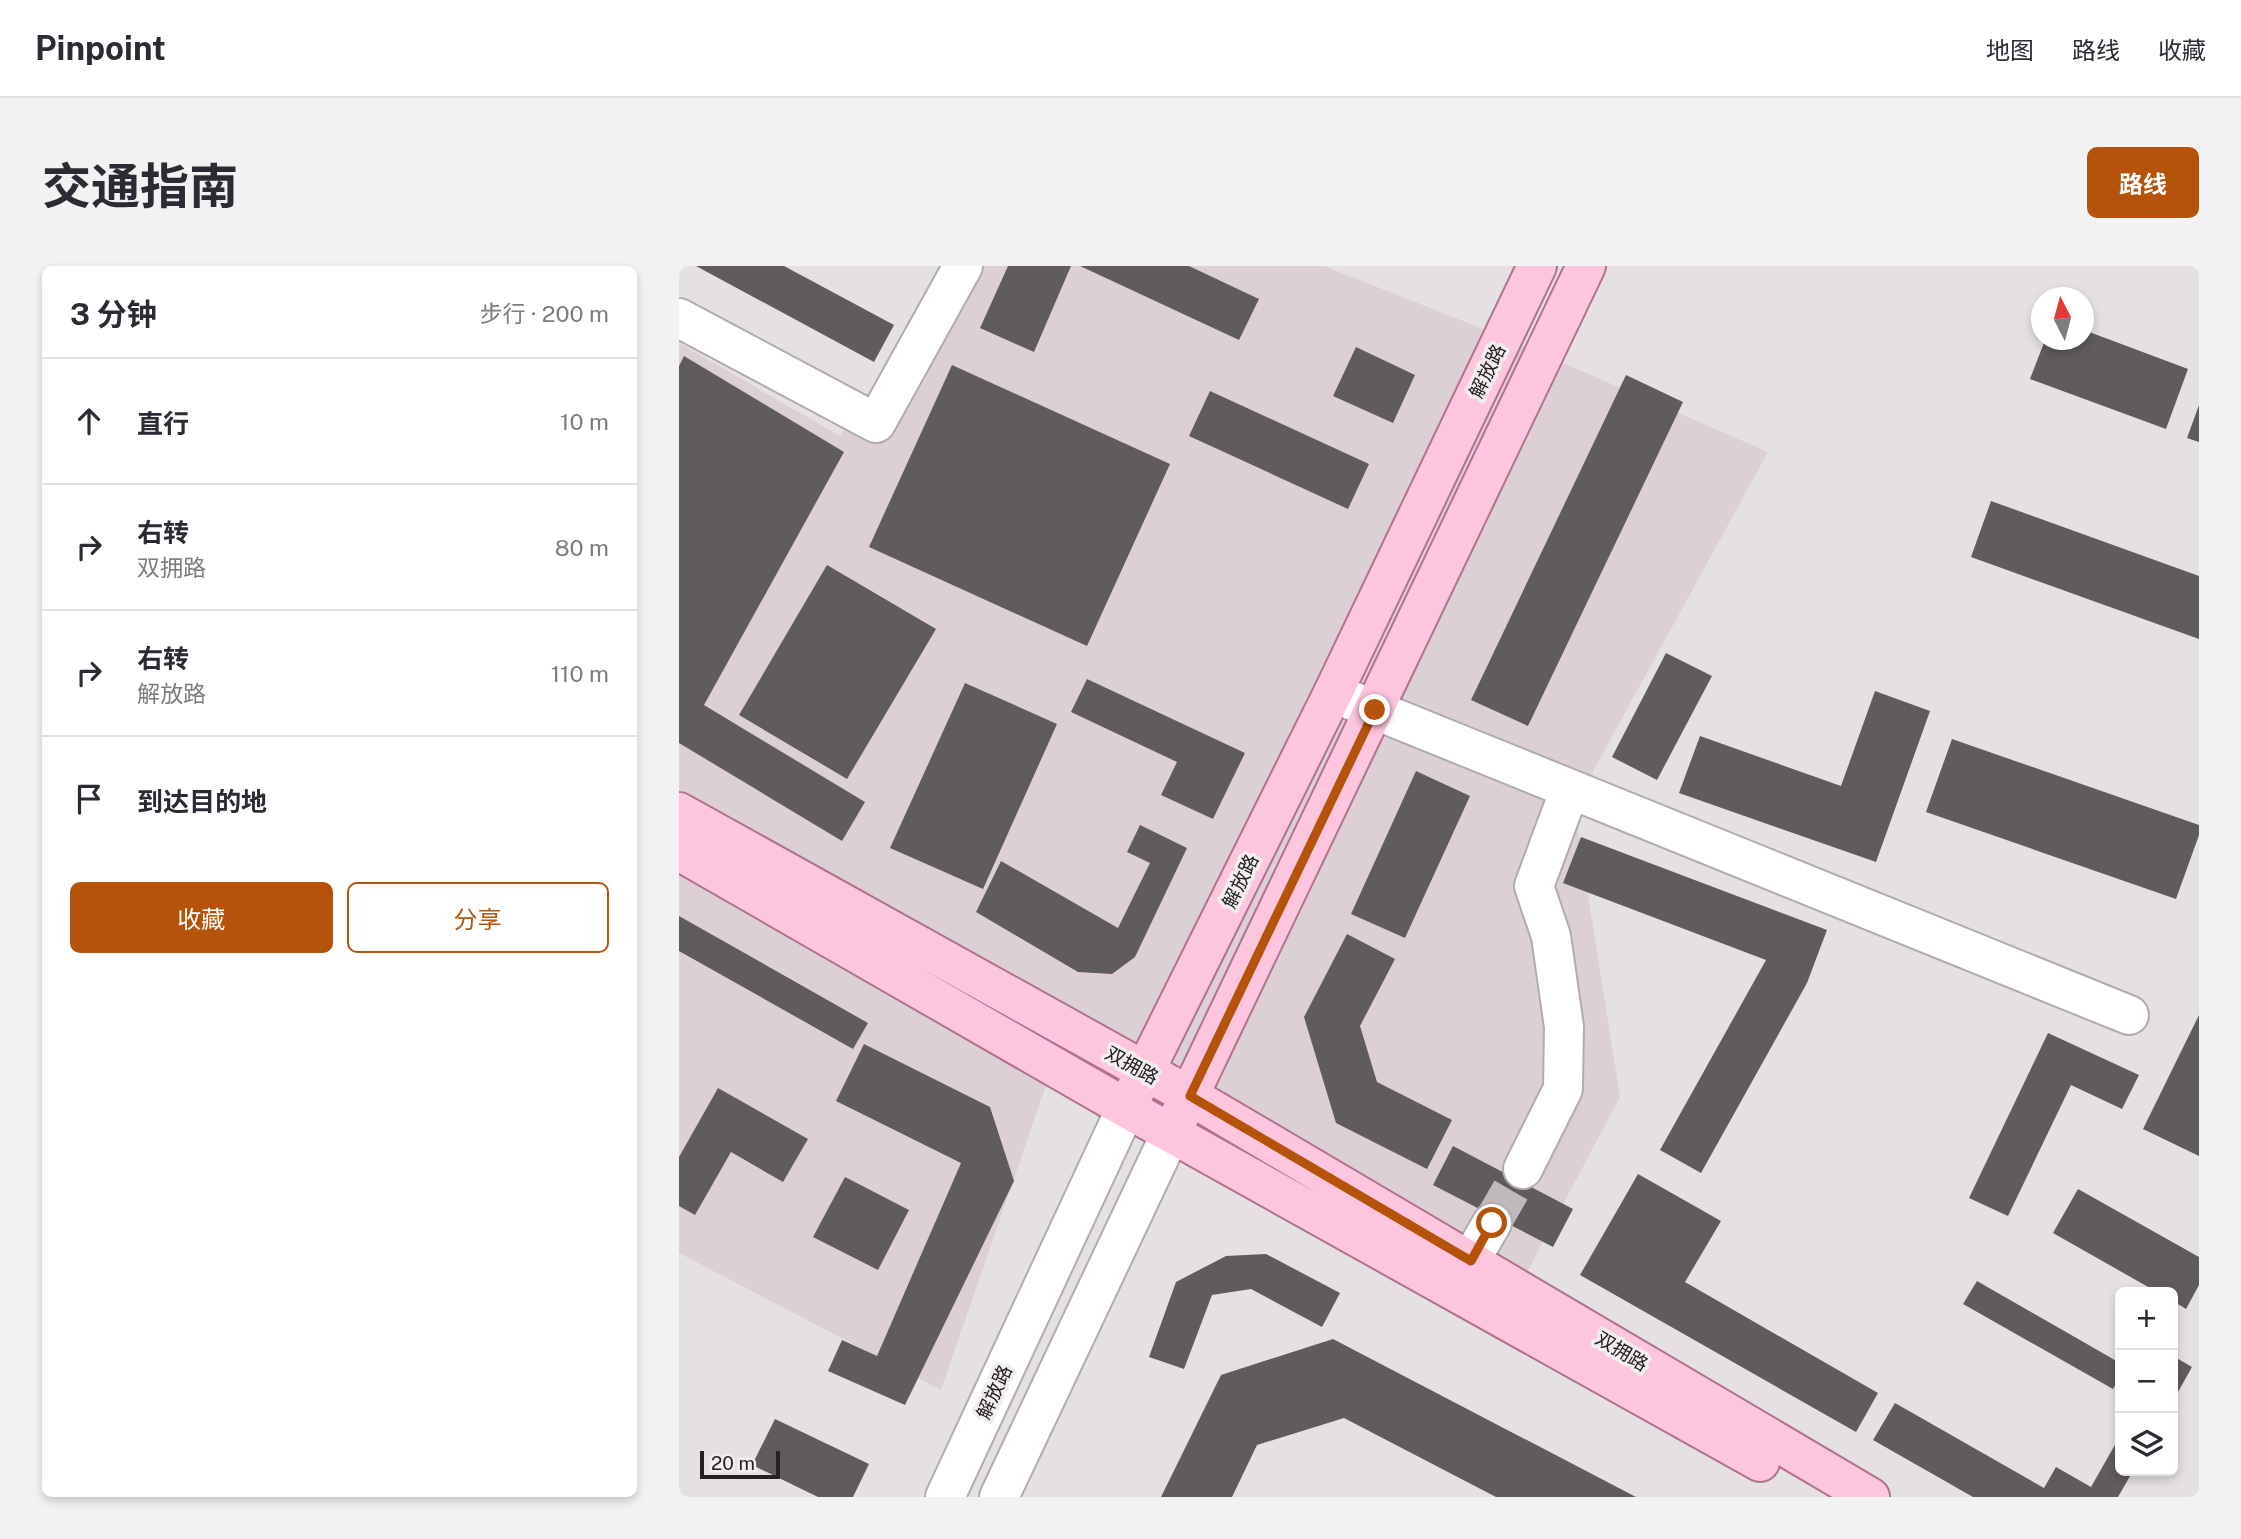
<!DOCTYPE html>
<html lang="zh">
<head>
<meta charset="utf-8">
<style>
  :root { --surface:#fff; --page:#f2f2f3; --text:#2b2b33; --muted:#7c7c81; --line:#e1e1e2; --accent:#b45309 }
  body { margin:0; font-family:"Public Sans","Noto Sans SC",sans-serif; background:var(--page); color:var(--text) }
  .controls { position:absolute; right:21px; bottom:21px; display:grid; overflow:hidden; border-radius:10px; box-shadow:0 4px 10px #0003 }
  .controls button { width:63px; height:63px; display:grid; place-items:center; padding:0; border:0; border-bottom:2px solid var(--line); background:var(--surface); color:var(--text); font:35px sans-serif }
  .compass { position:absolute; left:1352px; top:21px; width:63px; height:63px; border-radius:50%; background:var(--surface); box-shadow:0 4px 10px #0003; rotate:354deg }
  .scale { position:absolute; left:21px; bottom:18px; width:80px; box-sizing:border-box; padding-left:7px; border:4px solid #232122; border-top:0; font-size:19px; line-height:24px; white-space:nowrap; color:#232122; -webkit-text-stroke:5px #f2edef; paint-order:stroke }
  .stop { position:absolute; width:21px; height:21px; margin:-16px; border:5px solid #b45309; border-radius:50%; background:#fff }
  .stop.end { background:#b45309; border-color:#fff; box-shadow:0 2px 7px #0008 }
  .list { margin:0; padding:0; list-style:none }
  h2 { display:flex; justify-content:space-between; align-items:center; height:91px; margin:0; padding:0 28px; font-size:30px }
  h2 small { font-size:23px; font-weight:400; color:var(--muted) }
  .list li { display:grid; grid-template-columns:46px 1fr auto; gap:21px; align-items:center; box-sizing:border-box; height:126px; padding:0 28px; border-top:2px solid var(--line) }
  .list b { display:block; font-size:26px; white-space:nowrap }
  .list p { margin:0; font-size:23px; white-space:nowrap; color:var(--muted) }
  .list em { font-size:23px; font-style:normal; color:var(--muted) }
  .actions { display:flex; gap:14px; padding:21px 28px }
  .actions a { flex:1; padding:16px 0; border:2px solid var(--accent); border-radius:10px; text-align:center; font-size:24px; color:var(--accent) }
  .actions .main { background:var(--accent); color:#fff }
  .icon { flex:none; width:38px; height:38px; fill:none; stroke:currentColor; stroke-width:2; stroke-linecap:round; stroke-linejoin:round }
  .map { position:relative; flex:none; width:1520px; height:1231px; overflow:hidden; border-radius:10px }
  header { display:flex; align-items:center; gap:42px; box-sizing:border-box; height:98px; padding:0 35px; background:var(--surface); border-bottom:2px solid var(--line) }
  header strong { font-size:33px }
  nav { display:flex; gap:38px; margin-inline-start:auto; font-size:24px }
  .intro { display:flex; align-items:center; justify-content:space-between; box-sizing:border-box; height:168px; padding:0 42px }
  h1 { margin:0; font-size:49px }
  .button { padding:18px 32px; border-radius:10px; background:var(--accent); color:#fff; font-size:24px; font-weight:700 }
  main { display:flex; gap:42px; padding:0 42px }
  aside { flex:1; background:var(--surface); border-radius:10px; box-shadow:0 4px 10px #0003 }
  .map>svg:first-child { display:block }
  .built { fill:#ddd0d5 }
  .building { fill:#605c5e }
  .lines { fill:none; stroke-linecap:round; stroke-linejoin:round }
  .minor-tunnel { stroke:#bebabc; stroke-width:38; stroke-dasharray:38 19; stroke-linecap:butt }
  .minor-casing { stroke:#b1acae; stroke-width:42 }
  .major-casing { stroke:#b1728e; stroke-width:42 }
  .minor { stroke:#fff; stroke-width:38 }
  .major { stroke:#fec5de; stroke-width:38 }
  .route { stroke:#b45309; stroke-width:9 }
  .labels { text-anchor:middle; stroke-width:7; stroke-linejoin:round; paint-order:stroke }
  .street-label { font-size:19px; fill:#232122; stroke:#f2edef }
</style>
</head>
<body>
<header>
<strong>Pinpoint</strong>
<nav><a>地图</a><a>路线</a><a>收藏</a></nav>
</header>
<div class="intro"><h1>交通指南</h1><a class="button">路线</a></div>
<main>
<aside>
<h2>3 分钟<small>步行 · 200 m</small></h2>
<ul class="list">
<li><svg class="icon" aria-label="ahead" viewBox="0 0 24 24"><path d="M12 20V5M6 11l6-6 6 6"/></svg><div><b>直行</b></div><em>10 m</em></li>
<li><svg class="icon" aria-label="right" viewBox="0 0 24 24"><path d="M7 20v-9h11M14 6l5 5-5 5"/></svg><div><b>右转</b><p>双拥路</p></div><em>80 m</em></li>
<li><svg class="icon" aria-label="right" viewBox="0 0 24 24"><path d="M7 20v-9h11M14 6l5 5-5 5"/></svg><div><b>右转</b><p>解放路</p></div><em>110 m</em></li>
<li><svg class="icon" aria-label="arrive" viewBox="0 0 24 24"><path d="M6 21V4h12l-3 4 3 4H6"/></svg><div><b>到达目的地</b></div></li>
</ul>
<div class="actions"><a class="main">收藏</a><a>分享</a></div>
</aside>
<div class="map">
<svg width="1520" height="1231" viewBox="0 0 1520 1231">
  <rect width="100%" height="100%" fill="#e5e0e2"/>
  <!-- built -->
  <path class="built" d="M271,0H645L822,70L1089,186L895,540L941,831L847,1008L390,753L262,1124L0,987V77L161,170Z"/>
  <!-- building -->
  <path class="building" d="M17,0H105L215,59L195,96Z
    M329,0H392L355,86L301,62Z
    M401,0H510L580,33L560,74Z
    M1405,64L1509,103L1487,163L1351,113L1366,74H1405Z
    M677,81L736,109L714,157L654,130Z
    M5,90L165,186L25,439L186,536L163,575L0,477V100Z
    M273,99L491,198L408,380L190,281Z
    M947,109L1004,136L849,460L792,434Z
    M531,125L690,198L669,243L510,170Z
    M1520,139V176L1508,172Z
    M1312,235L1520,310V373L1292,291Z
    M148,299L257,363L168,513L60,449Z
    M987,387L1033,410L978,514L933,491Z
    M408,413L566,487L534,553L482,529L498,496L392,446Z
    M286,417L378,458L304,623L211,582Z
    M1196,425L1251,445L1197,596L1000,527L1021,470L1162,520Z
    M1273,473L1520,559V569L1497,633L1247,546Z
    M737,505L791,530L726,672L672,648Z
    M461,559L508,582L456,691L433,708L399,706L297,646L322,595L439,662L471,597L448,586Z
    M902,571L1148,664L1128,717L1022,907L981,884L1087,694L884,617Z
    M0,650L189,757L174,783L0,685Z
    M668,668L716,693L681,760L698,816L773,854L748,903L657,857L625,751Z
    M1520,749V890L1464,863Z
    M1369,767L1460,809L1443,843L1392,819L1329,950L1290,932Z
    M185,778L311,841L335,915L226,1139L149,1105L163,1074L198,1090L282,897L157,835Z
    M39,822L129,873L104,916L52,886L16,949L0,940V891Z
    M774,880L894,943L874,981L754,919Z
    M959,908L1042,955L1006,1016L1199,1127L1177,1166L901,1009Z
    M166,911L230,944L199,1004L134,971Z
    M1399,923L1520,991V1019L1507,1043L1494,1035V1026H1478L1374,967Z
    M587,988L661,1027L643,1061L572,1023L533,1029L505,1103L470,1091L497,1016L547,990Z
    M1298,1015L1441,1097V1111L1434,1123L1284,1038Z
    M654,1073L957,1231H817L665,1152L578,1179L553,1231H482L542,1109Z
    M1494,1090L1513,1101L1494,1135Z
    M1216,1137L1365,1222L1377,1201L1412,1221L1441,1170V1205H1454L1439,1231H1294L1194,1174Z
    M96,1153L190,1198L174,1231H139L73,1199Z"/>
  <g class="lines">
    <!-- minor-tunnel -->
    <path class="minor-tunnel" d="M813,957L844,903"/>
    <!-- minor casing -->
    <g class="minor-casing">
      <path id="minor" d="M0,52L197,157L284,0
        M654,427L1450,749
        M844,903L884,823L885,761L872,670L855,620L891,523
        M791,995L813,957
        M266,1231L447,842
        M320,1231L492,867"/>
    </g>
    <!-- major casing -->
    <g class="major-casing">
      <path id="major" d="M0,546L511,830L1191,1231
        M0,585L447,842L1081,1196
        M454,829L654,427L858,0
        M499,853L907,0"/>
    </g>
    <!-- minor -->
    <use href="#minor" class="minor"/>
    <!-- major -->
    <use href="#major" class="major"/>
  </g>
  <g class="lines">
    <!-- route -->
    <path class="route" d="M696,444L511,830L792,995L813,957"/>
  </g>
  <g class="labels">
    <!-- street labels -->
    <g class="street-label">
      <text transform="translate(808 105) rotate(-64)" y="7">解放路</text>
      <text transform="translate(561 615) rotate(-64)" y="7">解放路</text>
      <text transform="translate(453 799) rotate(29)" y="7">双拥路</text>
      <text transform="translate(943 1085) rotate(31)" y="7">双拥路</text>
      <text transform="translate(315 1126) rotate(-65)" y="7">解放路</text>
    </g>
  </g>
</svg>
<div class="controls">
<button>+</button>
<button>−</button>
<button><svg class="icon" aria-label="layers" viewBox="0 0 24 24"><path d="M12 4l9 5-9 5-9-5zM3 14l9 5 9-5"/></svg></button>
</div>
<svg class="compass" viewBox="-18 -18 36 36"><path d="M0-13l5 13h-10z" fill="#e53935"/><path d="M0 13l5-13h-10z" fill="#7c7c81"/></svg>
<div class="scale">20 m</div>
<div class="stop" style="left:813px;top:957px"></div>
<div class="stop end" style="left:696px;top:444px"></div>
</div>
</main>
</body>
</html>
